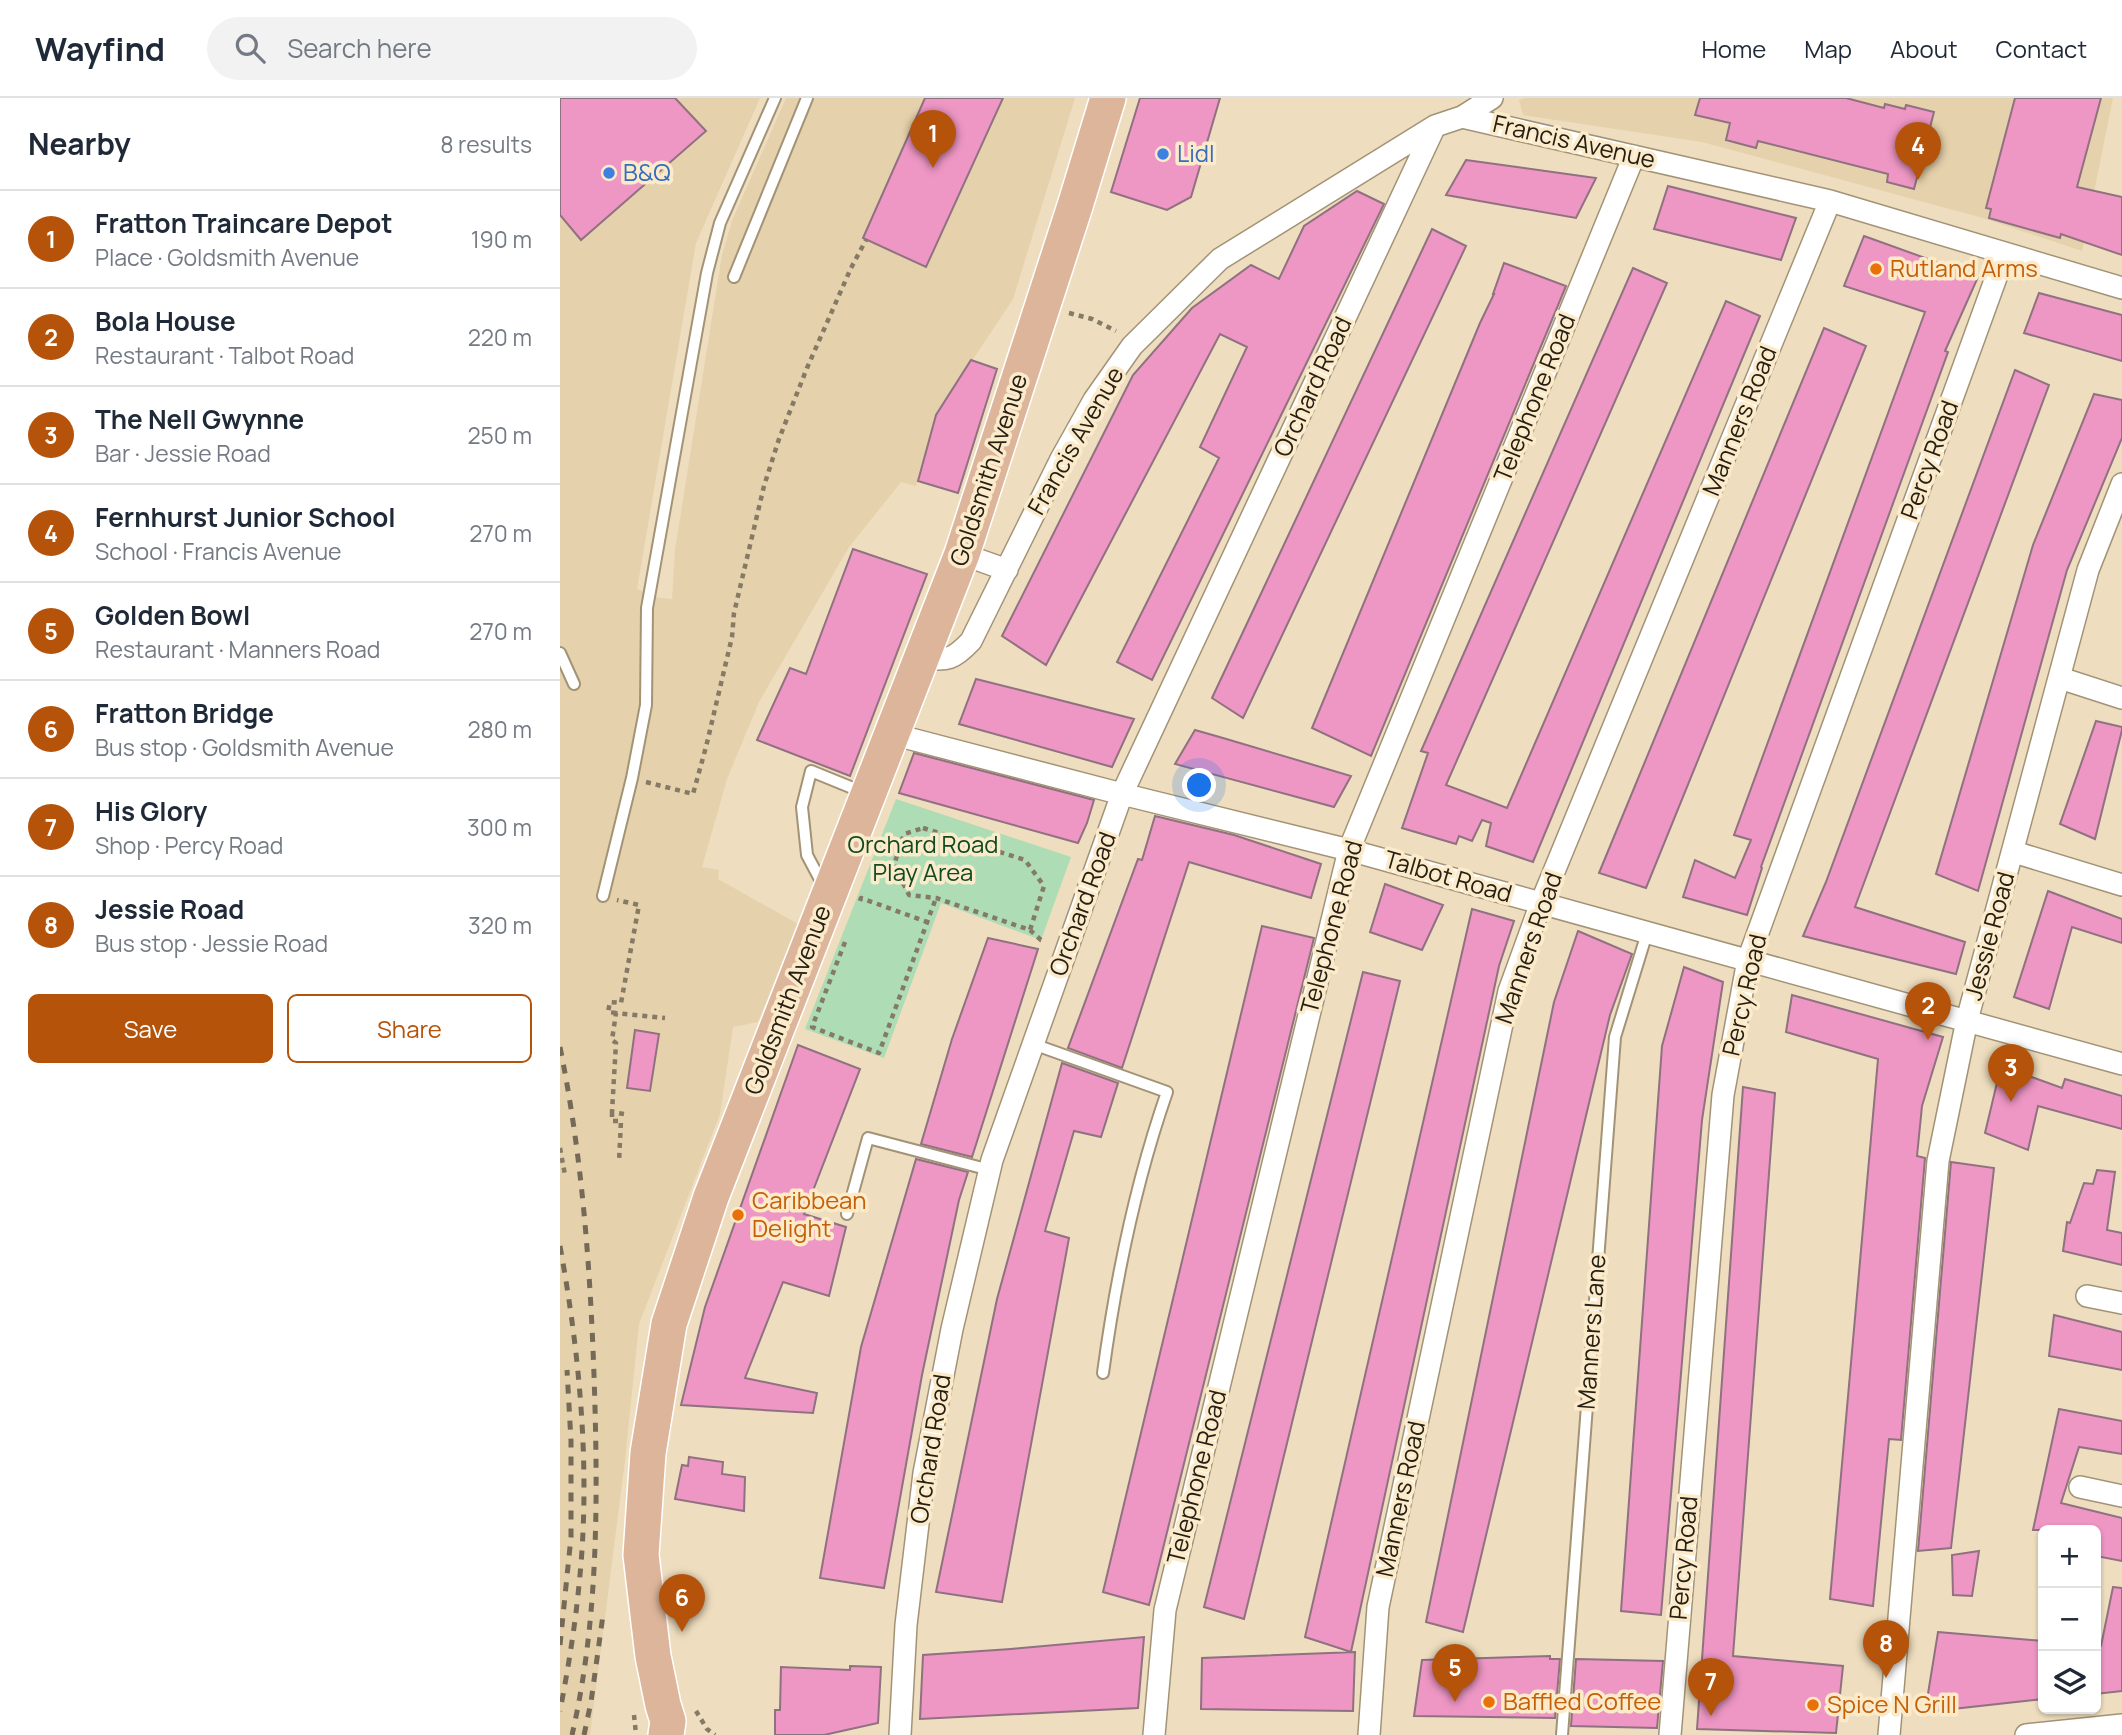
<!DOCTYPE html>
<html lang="en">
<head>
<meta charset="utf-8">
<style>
  :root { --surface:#fff; --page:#f2f2f3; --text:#1f2937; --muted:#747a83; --line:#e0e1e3; --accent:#b45309 }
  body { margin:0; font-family:Manrope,sans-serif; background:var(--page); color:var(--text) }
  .controls { position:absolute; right:21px; bottom:21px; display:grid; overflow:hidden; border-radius:10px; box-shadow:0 2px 5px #0004 }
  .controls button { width:63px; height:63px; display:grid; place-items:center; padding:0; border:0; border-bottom:2px solid var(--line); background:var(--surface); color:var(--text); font:35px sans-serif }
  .you { position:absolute; left:640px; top:688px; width:24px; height:24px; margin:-18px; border:5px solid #fff; border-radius:50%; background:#1a73e8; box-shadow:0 0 0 10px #1a73e833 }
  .badge { display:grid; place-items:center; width:46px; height:46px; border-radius:50%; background:var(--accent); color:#fff; font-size:23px; font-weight:700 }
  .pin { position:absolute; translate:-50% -58px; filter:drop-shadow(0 2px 4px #0008) }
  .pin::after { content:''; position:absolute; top:37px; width:24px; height:21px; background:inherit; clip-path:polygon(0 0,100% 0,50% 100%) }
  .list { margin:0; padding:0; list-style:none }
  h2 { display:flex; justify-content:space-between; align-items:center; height:91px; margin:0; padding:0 28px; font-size:30px }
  h2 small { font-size:23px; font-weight:400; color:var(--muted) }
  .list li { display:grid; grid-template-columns:46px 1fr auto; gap:21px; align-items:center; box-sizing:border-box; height:98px; padding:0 28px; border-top:2px solid var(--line) }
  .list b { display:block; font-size:26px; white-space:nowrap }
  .list p { margin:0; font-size:23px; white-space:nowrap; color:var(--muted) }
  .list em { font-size:23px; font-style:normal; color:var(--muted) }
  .actions { display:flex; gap:14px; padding:21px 28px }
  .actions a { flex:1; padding:16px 0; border:2px solid var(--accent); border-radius:10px; text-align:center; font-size:24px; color:var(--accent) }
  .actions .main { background:var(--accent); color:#fff }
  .icon { flex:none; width:38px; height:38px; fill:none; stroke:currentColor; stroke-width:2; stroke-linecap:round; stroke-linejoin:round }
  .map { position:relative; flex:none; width:1562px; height:1637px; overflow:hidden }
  header { display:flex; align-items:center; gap:42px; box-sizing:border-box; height:98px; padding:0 35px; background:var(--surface); border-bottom:2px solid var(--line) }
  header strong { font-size:33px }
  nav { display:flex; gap:38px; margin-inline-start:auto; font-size:24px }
  .search { width:490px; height:63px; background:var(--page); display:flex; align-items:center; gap:18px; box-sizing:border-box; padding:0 24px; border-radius:38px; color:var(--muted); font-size:26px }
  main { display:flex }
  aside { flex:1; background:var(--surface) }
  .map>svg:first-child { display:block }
  .built { fill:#e5d1ab }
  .green { fill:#addcb5 }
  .building { fill:#ee96c4; stroke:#907180; stroke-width:2 }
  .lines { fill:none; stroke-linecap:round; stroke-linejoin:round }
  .lane-casing { stroke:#a39376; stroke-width:14 }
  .street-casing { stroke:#a39376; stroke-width:24 }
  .primary-casing { stroke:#fff; stroke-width:38 }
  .path { stroke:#857a65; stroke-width:4.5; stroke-dasharray:5 5; stroke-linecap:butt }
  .lane { stroke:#fff; stroke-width:10 }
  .street { stroke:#fff; stroke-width:21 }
  .primary { stroke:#ddb59a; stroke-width:35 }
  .rail { stroke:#756a57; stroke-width:5; stroke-dasharray:9 9; stroke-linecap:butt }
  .shop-dot { fill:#3f7fe0; stroke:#fcebcb; stroke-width:2.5 }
  .food-dot { fill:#e8710a; stroke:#fcebcb; stroke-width:2.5 }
  .labels { text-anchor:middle; stroke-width:7; stroke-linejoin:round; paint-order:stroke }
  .street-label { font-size:24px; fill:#262014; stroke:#fcebcb }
  .shop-label { font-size:24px; fill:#366cbe; stroke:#fcebcb; text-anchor:start }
  .food-label { font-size:24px; fill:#c56008; stroke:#fcebcb; text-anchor:start }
  .park-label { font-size:24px; fill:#104a22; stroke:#fcebcb }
</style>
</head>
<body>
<header>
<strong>Wayfind</strong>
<div class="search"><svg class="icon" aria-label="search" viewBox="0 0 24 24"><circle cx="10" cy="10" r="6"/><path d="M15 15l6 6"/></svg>Search here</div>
<nav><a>Home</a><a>Map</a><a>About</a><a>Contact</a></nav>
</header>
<main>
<aside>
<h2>Nearby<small>8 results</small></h2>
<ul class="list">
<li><span class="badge">1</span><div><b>Fratton Traincare Depot</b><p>Place · Goldsmith Avenue</p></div><em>190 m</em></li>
<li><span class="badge">2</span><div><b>Bola House</b><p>Restaurant · Talbot Road</p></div><em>220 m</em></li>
<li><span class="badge">3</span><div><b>The Nell Gwynne</b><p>Bar · Jessie Road</p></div><em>250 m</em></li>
<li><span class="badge">4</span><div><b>Fernhurst Junior School</b><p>School · Francis Avenue</p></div><em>270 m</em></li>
<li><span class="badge">5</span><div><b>Golden Bowl</b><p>Restaurant · Manners Road</p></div><em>270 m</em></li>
<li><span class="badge">6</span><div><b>Fratton Bridge</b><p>Bus stop · Goldsmith Avenue</p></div><em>280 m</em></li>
<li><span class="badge">7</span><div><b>His Glory</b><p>Shop · Percy Road</p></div><em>300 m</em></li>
<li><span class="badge">8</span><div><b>Jessie Road</b><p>Bus stop · Jessie Road</p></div><em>320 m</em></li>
</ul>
<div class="actions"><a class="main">Save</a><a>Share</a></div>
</aside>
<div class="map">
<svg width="1562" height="1637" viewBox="0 0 1562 1637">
  <rect width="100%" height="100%" fill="#eeddbe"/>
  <!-- built -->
  <path class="built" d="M0,0H200L136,145L77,491L100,500L112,501L115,452L162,157L172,123L226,0H515L453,201L376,317L356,388L341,384L289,449L199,604L167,681L142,769L159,772L158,781L238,826L198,924L173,929L160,1016L79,1226L65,1362L30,1637H0Z
    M965,0H1553L1522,153L1423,120L1142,44L963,17L959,2Z"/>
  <!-- green -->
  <path class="green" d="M336,701L511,759L481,842L381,805L324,960L245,931Z"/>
  <!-- building -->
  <path class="building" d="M0,0H115L146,33L21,142L0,117Z
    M365,0H443L366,169L303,140Z
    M580,0H660L631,99L607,112L551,94Z
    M1140,0H1286L1324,10L1325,6L1345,11L1346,7L1374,14L1354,91L1327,84L1328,76L1198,43L1196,50L1166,42L1170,25L1135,17Z
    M1455,0H1541L1517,89L1562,99V157L1501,136L1500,140L1429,120L1431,111L1426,110Z
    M906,62L1036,80L1016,120L886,97Z
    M1108,88L1236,120L1221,162L1094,131Z
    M797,93L824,106L592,582L557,564L659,360L640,349L687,249L660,236L486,567L442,538L573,277L632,210L691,167L719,181L744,128Z
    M872,131L906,148L683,620L652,600Z
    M1304,138L1418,179L1385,253L1388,254L1201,769L1202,770L1187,817L1123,799L1135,762L1175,780L1191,742L1174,737L1365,214L1284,188Z
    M944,165L1006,188L811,658L752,630L920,225L934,196H933Z
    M1073,170L1107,185L886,687L947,710L1166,203L1200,218L973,764L926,748L931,725L922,722L912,743L899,738L896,746L842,730L868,655L861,653Z
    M1479,195L1562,217V263L1464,235Z
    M1264,230L1306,248L1086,790L1039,775Z
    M411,262L437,271L398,395L358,383L376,317Z
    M1455,272L1489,287L1295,809L1405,844L1396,876L1243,838L1266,784Z
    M1534,296L1562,302V340L1507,472L1418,793L1376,776L1473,447Z
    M293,451L367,476L290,678L197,642L230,570L246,576Z
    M416,581L460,592L574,621L552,669L399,626Z
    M1536,623L1562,629V632L1535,741L1500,726Z
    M635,632L663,640L791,678L774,709L615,666Z
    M354,655L534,702L527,725L518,745L339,695Z
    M595,718L674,737L761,766L751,800L629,764L562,970L508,950L578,761L582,762Z
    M825,786L883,807L862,852L810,834Z
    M1488,793L1562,821V845L1512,829L1489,911L1454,899Z
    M912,811L954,823L939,868L791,1554L745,1539Z
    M702,828L754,840L589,1507L543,1494Z
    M1018,833L1072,856L1050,917L903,1534L866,1524L994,904Z
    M428,840L478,851L412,1059L361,1046L392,941Z
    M1124,869L1163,884L1142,1022L1101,1517L1061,1513L1102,948Z
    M803,874L840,883L684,1521L644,1509Z
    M1232,897L1383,939L1362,1008L1357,1058L1365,1060L1341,1342L1329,1341L1313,1508L1270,1501L1318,961L1226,934Z
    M75,932L99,936L90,993L67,990Z
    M238,947L300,971L244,1116L286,1129L269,1198L223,1184L185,1280L257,1295L253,1315L121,1307L145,1209Z
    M502,965L558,985L541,1039L514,1033L485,1133L509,1140L442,1504L376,1494L437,1201Z
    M1441,968L1502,990L1505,981L1562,998V1031L1478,1008L1468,1052L1425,1035Z
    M1183,989L1215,995L1173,1558L1283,1568L1276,1635L1137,1631Z
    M356,1061L408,1074L399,1102L362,1277L324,1490L260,1480L301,1249Z
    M1391,1064L1434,1070L1391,1450L1358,1453Z
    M1537,1072L1555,1074L1547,1132L1562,1135V1167L1503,1153L1507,1124L1510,1125L1524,1085L1533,1086Z
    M1494,1217L1562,1234V1272L1489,1258Z
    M1499,1311L1562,1323V1356L1519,1349L1501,1405L1562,1420V1463L1536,1458V1432H1473Z
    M129,1359L163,1364L162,1376L185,1379L184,1413L115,1401L122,1367L128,1368Z
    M1419,1453L1412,1498L1393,1497L1392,1457Z
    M1553,1489L1562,1490V1593L1536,1596V1548H1541Z
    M1378,1534L1483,1543V1601L1365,1614Z
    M584,1539L578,1610L360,1621L363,1557L451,1551Z
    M795,1554L793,1613L641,1611L642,1560Z
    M990,1558V1561H1000L995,1620L854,1618L862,1562Z
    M1016,1561L1103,1563L1097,1630L1011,1628Z
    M290,1568L321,1569L318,1625L264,1637H215V1612H220L221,1569L290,1572Z"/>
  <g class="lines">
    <!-- lane casing -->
    <g class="lane-casing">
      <path id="lane" d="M174,179L247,0
        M0,555L14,586
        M264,789L247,757L242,709L251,673L305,695
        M43,798L72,680L86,607L87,510L147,175L160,125L215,0
        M473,946L607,994C575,1086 556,1179 543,1275
        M287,1116L308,1040L430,1072
        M1002,1637L1055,939L1087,835"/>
    </g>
    <!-- street casing -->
    <g class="street-casing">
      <path id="street" d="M902,19L932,0
        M402,456L447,472
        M361,560C388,562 392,563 411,543L501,361L534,302L572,248L660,161L875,28L902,19L1270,103L1562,190
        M1500,580L1562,600
        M332,636L562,696L789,752L1562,966
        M1454,754L1562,787
        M1527,1198L1562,1205
        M1520,1389L1562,1398
        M340,1637L346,1527L364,1375L392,1231L432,1062L562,696L875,28
        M594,1637L605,1512L789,752L1074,58
        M809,1637L818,1509L949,893L981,805L1270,103
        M1110,1637L1163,997L1188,862L1445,155
        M1329,1637L1378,1063L1407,922L1528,472L1562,386
        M1466,1637L1562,1627"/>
    </g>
    <!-- primary casing -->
    <g class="primary-casing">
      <path id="primary" d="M106,1637L108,1623L103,1607L93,1558L81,1457L88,1355L109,1226L151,1099L402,456L515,108L548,0"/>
    </g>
    <!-- path -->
    <path class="path" d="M509,215L532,221L556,233
      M86,684L133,696L146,649L172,539L174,515L204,388L219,341L247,270L291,170L306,142
      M363,730L465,762L484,788L470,832L376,800L349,797L334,767L344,736Z
      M300,803L301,800L367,824
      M470,832L481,842L486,843
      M285,844L252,929L319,955L376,800
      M56,915L48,914L50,904L61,905L79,807L57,802
      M52,1014V1023H61L59,1064
      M64,1016L52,1014L56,945L52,942L56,915L105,920
      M0,1050L5,1077
      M136,1613L147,1631L155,1637
      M74,1617L76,1636"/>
    <!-- lane -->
    <use href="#lane" class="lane"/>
    <!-- street -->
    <use href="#street" class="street"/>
    <!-- primary -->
    <use href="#primary" class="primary"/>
    <!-- rail -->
    <path class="rail" d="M0,949C22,1058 30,1166 34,1277C38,1396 39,1520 12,1637
      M0,1148C20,1258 31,1375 19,1487C15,1529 8,1571 0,1613
      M0,1547L11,1439V1343L7,1272
      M24,1637L31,1604L43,1517"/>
  </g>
  <!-- markers -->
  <g class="shop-dot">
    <circle cx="603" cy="56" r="7"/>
    <circle cx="49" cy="75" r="7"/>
  </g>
  <g class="food-dot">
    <circle cx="1316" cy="171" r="7"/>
    <circle cx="178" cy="1117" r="7"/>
    <circle cx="929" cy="1604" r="7"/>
    <circle cx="1253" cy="1607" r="7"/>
  </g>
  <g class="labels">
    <!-- street labels -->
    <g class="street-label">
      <text transform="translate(1014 44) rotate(13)" y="8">Francis Avenue</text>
      <text transform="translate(753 289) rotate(-65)" y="8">Orchard Road</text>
      <text transform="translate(975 300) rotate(-68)" y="8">Telephone Road</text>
      <text transform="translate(1180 323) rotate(-68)" y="8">Manners Road</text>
      <text transform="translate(516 343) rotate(-60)" y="8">Francis Avenue</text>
      <text transform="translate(1370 362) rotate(-70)" y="8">Percy Road</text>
      <text transform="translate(429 372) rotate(-72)" y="8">Goldsmith Avenue</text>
      <text transform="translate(888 779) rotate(16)" y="8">Talbot Road</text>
      <text transform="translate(523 806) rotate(-70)" y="8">Orchard Road</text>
      <text transform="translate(772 829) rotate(-75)" y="8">Telephone Road</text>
      <text transform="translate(1430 838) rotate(-75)" y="8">Jessie Road</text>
      <text transform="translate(969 850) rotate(-71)" y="8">Manners Road</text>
      <text transform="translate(1185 897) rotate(-77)" y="8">Percy Road</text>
      <text transform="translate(228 902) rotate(-69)" y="8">Goldsmith Avenue</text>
      <text transform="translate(1032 1234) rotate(-86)" y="8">Manners Lane</text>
      <text transform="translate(371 1351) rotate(-81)" y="8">Orchard Road</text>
      <text transform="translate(637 1379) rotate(-76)" y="8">Telephone Road</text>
      <text transform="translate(841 1401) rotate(-78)" y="8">Manners Road</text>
      <text transform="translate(1124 1460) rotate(-85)" y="8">Percy Road</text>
    </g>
    <!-- shop labels -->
    <g class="shop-label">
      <text x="617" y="64">Lidl</text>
      <text x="63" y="83">B&amp;Q</text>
    </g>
    <!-- food labels -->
    <g class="food-label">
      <text x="1330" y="179">Rutland Arms</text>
      <text x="192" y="1111">Caribbean<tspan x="192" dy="28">Delight</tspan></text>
      <text x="943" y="1612">Baffled Coffee</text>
      <text x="1267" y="1615">Spice N Grill</text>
    </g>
    <!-- park labels -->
    <g class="park-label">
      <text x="363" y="755">Orchard Road<tspan x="363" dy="28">Play Area</tspan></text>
    </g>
  </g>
</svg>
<div class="controls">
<button>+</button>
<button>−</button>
<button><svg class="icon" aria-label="layers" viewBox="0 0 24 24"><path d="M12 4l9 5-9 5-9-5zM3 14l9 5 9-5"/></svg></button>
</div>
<div class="you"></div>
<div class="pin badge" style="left:373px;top:70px">1</div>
<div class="pin badge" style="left:1368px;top:942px">2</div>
<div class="pin badge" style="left:1451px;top:1004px">3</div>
<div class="pin badge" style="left:1358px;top:82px">4</div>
<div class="pin badge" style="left:895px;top:1604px">5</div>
<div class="pin badge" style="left:122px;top:1534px">6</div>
<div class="pin badge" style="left:1151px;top:1618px">7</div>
<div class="pin badge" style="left:1326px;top:1580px">8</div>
</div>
</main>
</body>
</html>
